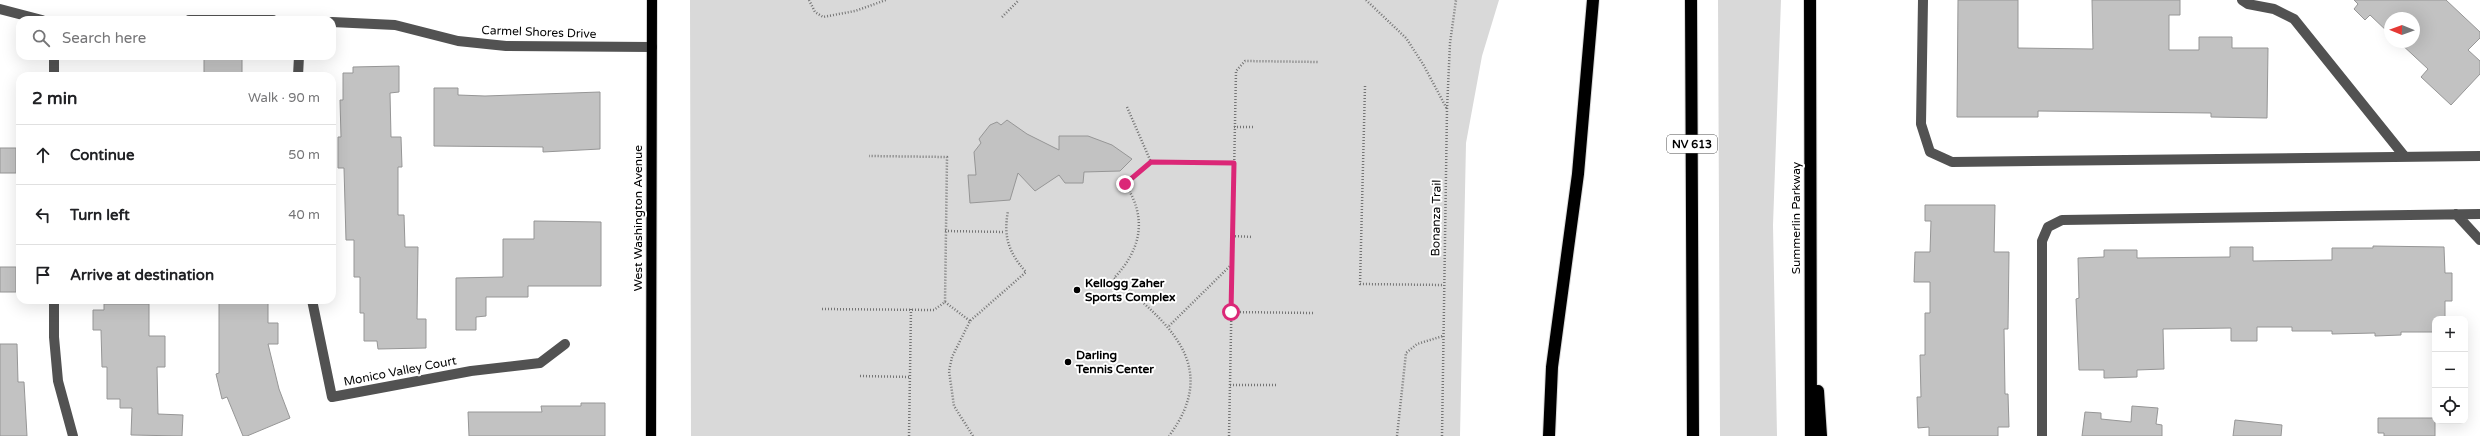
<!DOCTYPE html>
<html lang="en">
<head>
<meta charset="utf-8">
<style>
  :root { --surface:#fff; --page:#f2f2f2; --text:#202124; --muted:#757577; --line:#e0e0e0 }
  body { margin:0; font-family:"Varela Round",sans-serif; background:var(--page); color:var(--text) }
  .controls { position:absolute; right:12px; bottom:12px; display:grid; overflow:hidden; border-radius:8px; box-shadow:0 4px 16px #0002 }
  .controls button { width:36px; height:36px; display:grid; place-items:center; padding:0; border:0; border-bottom:1px solid var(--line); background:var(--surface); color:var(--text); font:20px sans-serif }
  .compass { position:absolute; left:2384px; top:12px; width:36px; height:36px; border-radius:50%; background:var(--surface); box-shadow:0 4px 16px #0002; rotate:271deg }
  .stop { position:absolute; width:12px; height:12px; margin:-9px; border:3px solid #db2777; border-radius:50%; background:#fff }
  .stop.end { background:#db2777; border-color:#fff; box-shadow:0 1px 4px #0008 }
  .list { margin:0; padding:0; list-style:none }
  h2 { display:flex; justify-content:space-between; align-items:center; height:52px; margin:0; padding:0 16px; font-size:17px }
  h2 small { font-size:13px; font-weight:400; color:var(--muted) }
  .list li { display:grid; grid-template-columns:26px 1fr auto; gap:12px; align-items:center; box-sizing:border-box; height:60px; padding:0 16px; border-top:1px solid var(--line) }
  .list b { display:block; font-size:15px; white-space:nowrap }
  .list em { font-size:13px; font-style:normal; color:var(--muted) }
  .icon { flex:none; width:22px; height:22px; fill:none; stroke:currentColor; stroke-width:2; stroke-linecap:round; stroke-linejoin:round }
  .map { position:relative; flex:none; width:2480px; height:436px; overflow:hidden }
  .search { position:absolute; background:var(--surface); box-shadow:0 4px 16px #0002; left:16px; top:16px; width:320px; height:44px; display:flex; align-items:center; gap:10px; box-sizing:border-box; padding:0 14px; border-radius:12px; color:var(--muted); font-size:15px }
  .panel { position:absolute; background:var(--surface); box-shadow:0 4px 16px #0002; left:16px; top:72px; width:320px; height:232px; border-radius:12px }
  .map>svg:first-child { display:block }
  .green { fill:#d9d9d9 }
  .building { fill:#c2c2c2; stroke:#969696 }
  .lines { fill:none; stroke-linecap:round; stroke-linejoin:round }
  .major-casing { stroke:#dbdbdb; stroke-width:12 }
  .highway-casing { stroke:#dbdbdb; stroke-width:14 }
  .path { stroke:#747474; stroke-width:2.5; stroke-dasharray:1 2; stroke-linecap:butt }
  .minor { stroke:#525252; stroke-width:10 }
  .major { stroke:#000; stroke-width:10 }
  .highway { stroke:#000; stroke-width:12 }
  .route { stroke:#db2777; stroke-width:5 }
  .poi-dot { fill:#000; stroke:#fff; stroke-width:1.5 }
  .labels { text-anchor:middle; stroke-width:4; stroke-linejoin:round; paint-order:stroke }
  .shield { fill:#fff; stroke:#4c4c4c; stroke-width:1 }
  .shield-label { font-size:11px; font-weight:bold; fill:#000 }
  .street-label { font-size:12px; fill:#000; stroke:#fff }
  .poi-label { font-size:12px; font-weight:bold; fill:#000; stroke:#fff; text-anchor:start }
</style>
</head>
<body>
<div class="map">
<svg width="2480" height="436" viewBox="0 0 2480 436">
  <rect width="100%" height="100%" fill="#fff"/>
  <!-- green -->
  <path class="green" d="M690,0H1499L1482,56L1466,143L1460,436H691Z
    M1718,0H1781L1773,225L1777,436H1720Z"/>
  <!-- building -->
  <path class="building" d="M1958,0H2018V48L2093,49L2092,0H2180V15H2169V50H2199V37H2232V48H2268L2267,118L2211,117V113L2038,111V117H1957Z
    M2354,0H2446L2480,32V38L2468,50L2480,61V74L2451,105L2421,77L2428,69L2399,42H2414V18H2390V34L2370,15L2365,20L2354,9L2358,4Z
    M204,56H242V76H204Z
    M399,66V92L390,93L391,137H401L402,167H398V215H404L405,247H418L417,319H426V348L378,349L377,341H364V313H360V277H354V240H346L344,168H338V137H341L340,100H343V73H353V67Z
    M434,88H458V95L485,96L600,92V149L543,152V147L434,146Z
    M1007,120L1027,134L1059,150V136H1088L1112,145L1132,159L1120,171L1084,172L1083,183H1065L1059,175L1035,191L1018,173L1010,200L970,203L968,175H976L974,152L981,143L979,139L990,125L997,122L1001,125Z
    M0,148H16V173H0Z
    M1925,205H1995L1994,252H2009L2008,329H2004L2005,394H2008L2009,427H1998V436H1929V427L1918,428L1917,397H1921L1920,355H1925V313H1930V282H1914L1915,252H1930L1931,221H1925Z
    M534,221L601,222V286H528V297H486V316L476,317V330H456V278L503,277V239H534Z
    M2373,246L2444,247L2445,273H2452V301H2445V319H2435V332H2401V335L2375,336V333L2332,334V331H2292V327H2257V341H2231V328L2163,329L2164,369L2137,370V377L2104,378V370H2079L2076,299L2079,298L2078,258L2104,257V250H2137V258L2230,257V247H2253V261L2332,260V248H2373Z
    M0,267H16V292H0Z
    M219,300H268V323H278V344H268L279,389L290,418L247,436H243L227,397L222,399L216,374L219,373Z
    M104,304H149V336H165V367H157L158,414L183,415L182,436L131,435L132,408H120V399H107V367H102L101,330H93V310H104Z
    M0,344H17L18,382H24L27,436H0Z
    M581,403H605V436H469L468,412H542L541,406H581Z
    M2132,406L2158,408L2156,424L2162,425V436H2082L2085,412L2101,413V419L2131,422Z
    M2378,418H2435V436H2384V433H2378Z
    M2235,420L2282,425L2281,436H2233Z"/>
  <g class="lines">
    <!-- major casing -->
    <g class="major-casing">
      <path id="major" d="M651,436L652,0"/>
    </g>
    <!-- highway casing -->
    <g class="highway-casing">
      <path id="highway" d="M1691,0L1693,436
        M1810,0L1811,436
        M1818,391L1821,436
        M1549,436L1552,367L1578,174L1593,0"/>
    </g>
    <!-- path -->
    <path class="path" d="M809,0L815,12L823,17L855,11L886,0
      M1366,0L1406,38L1423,64L1447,109
      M1002,17L1019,0
      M1365,86L1360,284L1444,285
      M1127,107L1151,162L1125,184C1148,218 1141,250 1114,278C1167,322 1222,365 1169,436
      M1234,127H1255
      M1151,162L1233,163
      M945,231L1005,232
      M1232,236L1253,237
      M945,302L970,321
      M822,309L934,310L945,302L947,157L869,156
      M1231,312L1314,313
      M1169,326L1231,265
      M860,376L910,377
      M1230,385H1278
      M909,436L911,309
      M973,436L954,406L949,371L952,357L970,321L1026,272C1009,253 1003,237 1008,211
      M1229,436L1236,71L1245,61L1319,62
      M1397,436L1406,353L1417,344L1443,336
      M1442,436L1447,109L1450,43L1456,0"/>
    <!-- minor -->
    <path class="minor" d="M1923,0L1921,124L1930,152L1952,162L2480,156
      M2242,0L2248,4L2274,9L2294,19L2405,157
      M0,9L42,20
      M189,20H273
      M332,22L395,25L458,41L506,46L652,47
      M54,76V56
      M298,76L299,56
      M2456,214L2480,240
      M54,300V337L58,381L73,436
      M312,300L332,397L471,371L540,363L565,344
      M2042,436V241L2048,227L2062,220L2480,214"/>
    <!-- major -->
    <use href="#major" class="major"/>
    <!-- highway -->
    <use href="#highway" class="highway"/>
  </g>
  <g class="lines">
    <!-- route -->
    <path class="route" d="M1125,184L1151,162L1234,163L1231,312"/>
  </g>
  <!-- markers -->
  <g class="poi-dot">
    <circle cx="1077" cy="290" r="4"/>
    <circle cx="1068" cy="362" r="4"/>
  </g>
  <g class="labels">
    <!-- shield labels -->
    <rect class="shield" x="1667" y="135" width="50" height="18" rx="3"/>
    <g class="shield-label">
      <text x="1692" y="148">NV 613</text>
    </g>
    <!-- street labels -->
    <g class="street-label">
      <text transform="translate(539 32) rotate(2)" y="4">Carmel Shores Drive</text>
      <text transform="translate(638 218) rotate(-90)" y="4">West Washington Avenue</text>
      <text transform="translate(1436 218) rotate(-89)" y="4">Bonanza Trail</text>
      <text transform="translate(1796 218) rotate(-90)" y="4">Summerlin Parkway</text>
      <text transform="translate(400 371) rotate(-11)" y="4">Monico Valley Court</text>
    </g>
    <!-- poi labels -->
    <g class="poi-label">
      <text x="1085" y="287">Kellogg Zaher<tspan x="1085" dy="14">Sports Complex</tspan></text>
      <text x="1076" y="359">Darling<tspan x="1076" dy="14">Tennis Center</tspan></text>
    </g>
  </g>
</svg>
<div class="controls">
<button>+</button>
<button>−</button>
<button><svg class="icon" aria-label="locate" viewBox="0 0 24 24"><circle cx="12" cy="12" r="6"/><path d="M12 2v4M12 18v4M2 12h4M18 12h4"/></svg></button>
</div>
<svg class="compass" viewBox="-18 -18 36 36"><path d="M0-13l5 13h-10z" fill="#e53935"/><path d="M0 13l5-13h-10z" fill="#757577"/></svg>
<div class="stop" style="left:1231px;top:312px"></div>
<div class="stop end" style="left:1125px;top:184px"></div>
<div class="search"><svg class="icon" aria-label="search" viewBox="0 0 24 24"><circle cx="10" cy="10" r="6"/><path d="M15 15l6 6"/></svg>Search here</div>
<section class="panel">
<h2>2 min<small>Walk · 90 m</small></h2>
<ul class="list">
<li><svg class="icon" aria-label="ahead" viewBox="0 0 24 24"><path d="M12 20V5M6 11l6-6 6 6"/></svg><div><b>Continue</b></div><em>50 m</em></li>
<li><svg class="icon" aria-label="left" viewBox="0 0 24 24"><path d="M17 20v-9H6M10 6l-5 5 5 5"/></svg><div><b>Turn left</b></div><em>40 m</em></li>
<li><svg class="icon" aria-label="arrive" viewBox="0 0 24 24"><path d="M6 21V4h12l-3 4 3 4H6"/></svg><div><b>Arrive at destination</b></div></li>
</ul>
</section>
</div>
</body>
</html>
